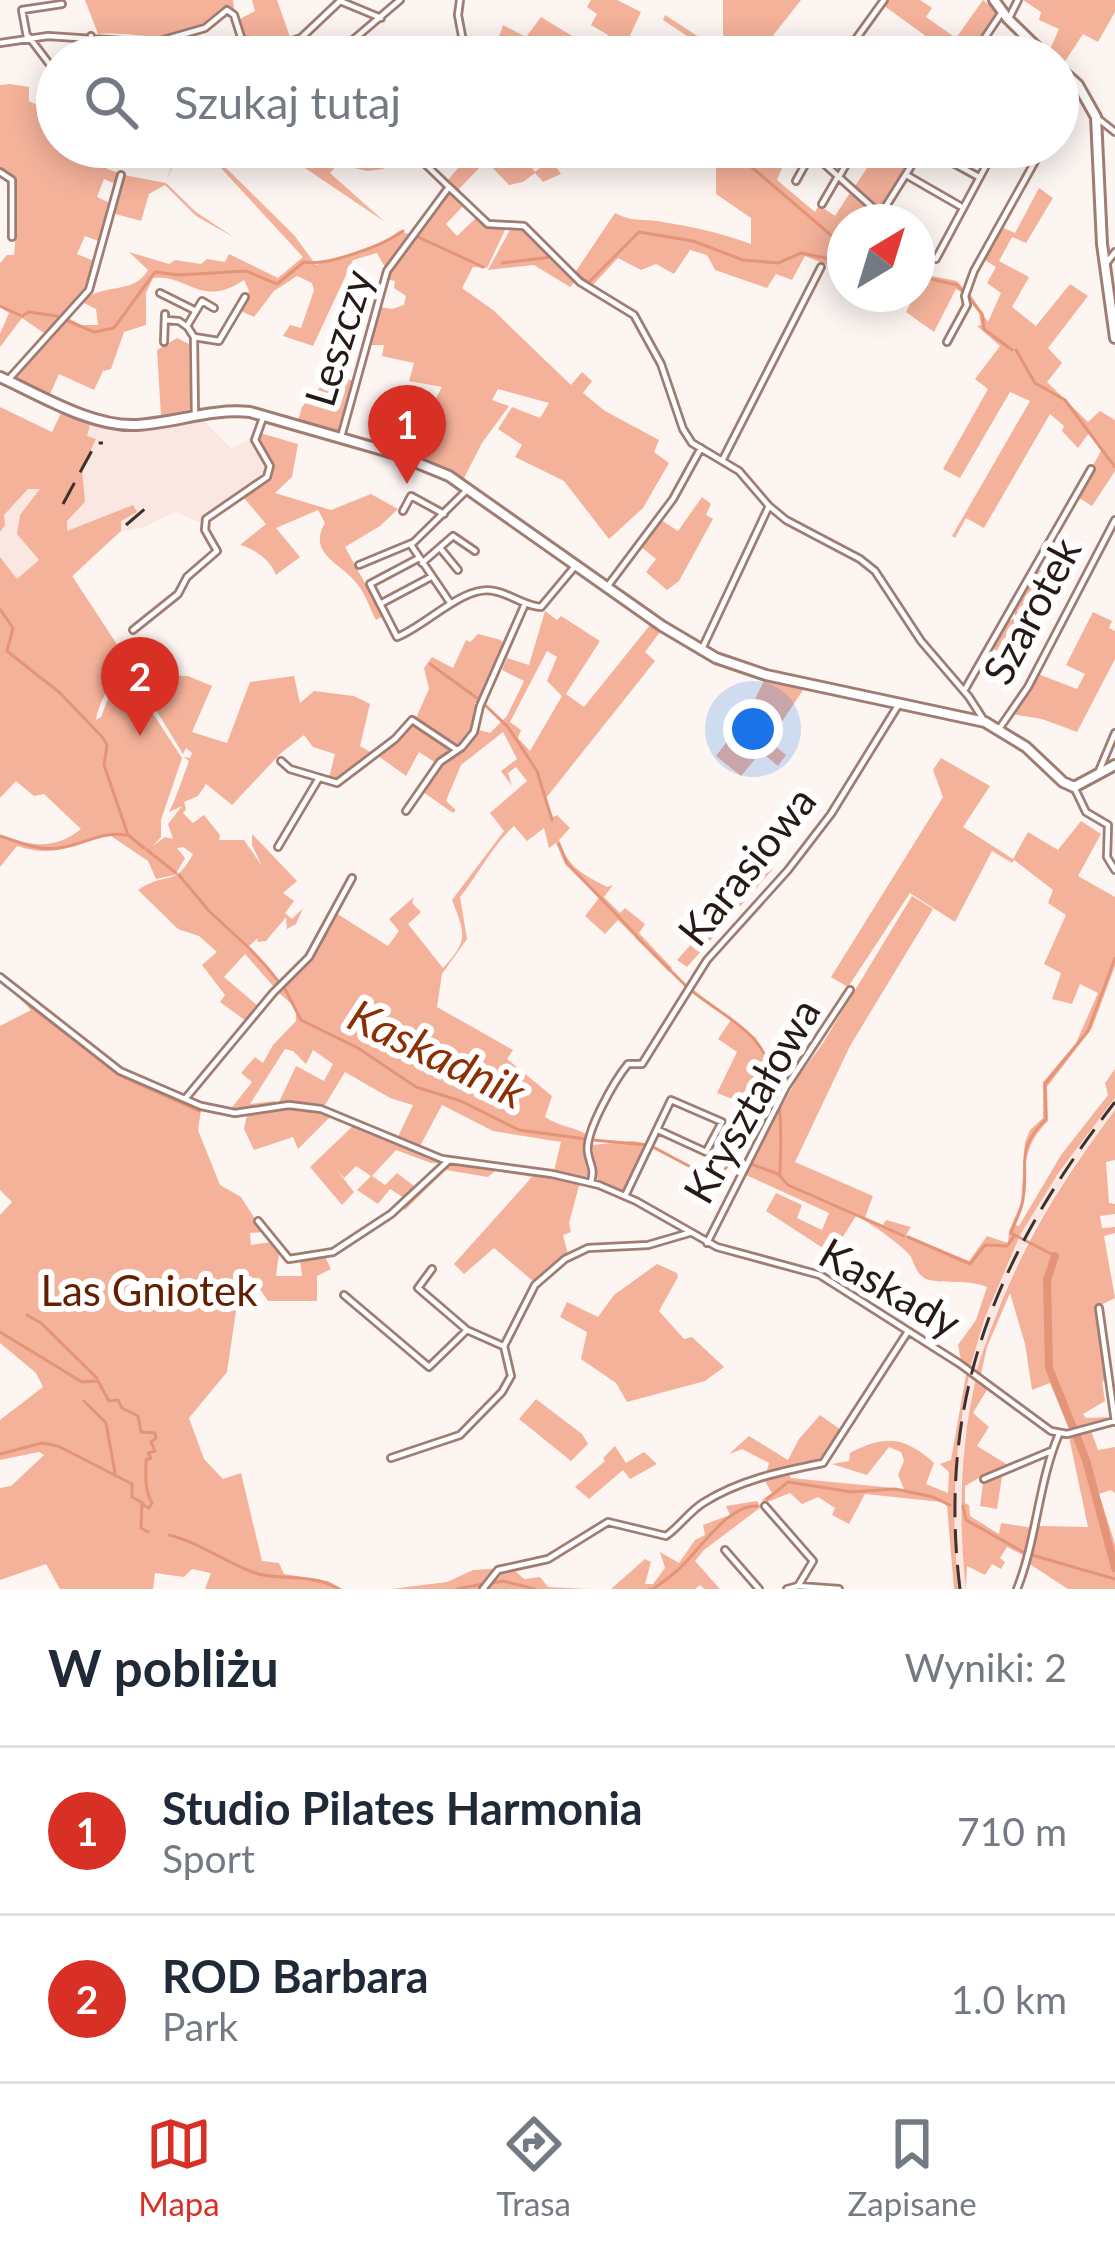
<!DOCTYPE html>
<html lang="pl">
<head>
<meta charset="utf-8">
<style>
  :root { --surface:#fff; --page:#f2f2f3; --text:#1f2937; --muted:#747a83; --line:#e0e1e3; --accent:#d93025 }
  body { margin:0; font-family:Lato,sans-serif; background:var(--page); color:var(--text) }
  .compass { position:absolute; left:827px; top:204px; width:108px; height:108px; border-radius:50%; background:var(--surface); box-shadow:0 6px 30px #0003; rotate:38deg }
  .you { position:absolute; left:753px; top:729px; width:42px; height:42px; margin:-30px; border:9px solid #fff; border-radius:50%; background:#1a73e8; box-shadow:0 0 0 18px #1a73e833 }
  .badge { display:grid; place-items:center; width:78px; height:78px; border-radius:50%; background:var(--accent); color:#fff; font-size:39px; font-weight:700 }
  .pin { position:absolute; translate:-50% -99px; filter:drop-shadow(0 3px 6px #0008) }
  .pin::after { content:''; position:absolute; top:63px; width:42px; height:36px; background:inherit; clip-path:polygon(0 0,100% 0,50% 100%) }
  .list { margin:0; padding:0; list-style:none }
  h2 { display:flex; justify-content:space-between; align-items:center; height:156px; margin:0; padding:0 48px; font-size:51px }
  h2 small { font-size:39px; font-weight:400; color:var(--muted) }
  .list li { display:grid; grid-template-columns:78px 1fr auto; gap:36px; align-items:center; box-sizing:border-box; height:168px; padding:0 48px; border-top:3px solid var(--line) }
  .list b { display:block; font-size:45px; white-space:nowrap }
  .list p { margin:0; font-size:39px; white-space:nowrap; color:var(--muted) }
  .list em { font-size:39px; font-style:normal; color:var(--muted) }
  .icon { flex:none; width:66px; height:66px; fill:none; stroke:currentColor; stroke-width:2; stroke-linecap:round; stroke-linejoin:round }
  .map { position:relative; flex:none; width:1115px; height:1589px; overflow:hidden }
  .search { position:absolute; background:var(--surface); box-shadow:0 6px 30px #0003; left:36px; right:36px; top:36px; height:132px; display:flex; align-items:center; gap:30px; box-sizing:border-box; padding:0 42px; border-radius:66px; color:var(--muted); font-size:45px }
  .sheet { height:492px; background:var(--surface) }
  nav { display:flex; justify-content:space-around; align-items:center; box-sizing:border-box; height:168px; border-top:3px solid var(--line); background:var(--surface); font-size:33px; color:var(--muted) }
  nav a { display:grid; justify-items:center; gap:6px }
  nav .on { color:var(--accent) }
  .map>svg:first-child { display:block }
  .built { fill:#fae7e1 }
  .green { fill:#f5b29a; fill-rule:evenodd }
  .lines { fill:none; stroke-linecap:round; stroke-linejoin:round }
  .stream { stroke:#e49579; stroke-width:3 }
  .river { stroke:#e49579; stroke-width:8 }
  .minor-casing { stroke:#a07d72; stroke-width:10 }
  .tertiary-casing { stroke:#a07d72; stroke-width:14 }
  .minor { stroke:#fff; stroke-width:4.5 }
  .tertiary { stroke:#fff; stroke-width:8 }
  .rail { stroke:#3e312d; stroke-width:3; stroke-dasharray:24 12; stroke-linecap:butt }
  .labels { text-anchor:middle; stroke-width:12; stroke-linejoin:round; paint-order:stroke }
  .street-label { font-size:42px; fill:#271915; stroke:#fff }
  .park-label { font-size:42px; fill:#641e00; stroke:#fff }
  .water-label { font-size:45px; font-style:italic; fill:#8c2f04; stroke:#fff }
</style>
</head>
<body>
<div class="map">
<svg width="1115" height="1589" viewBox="0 0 1115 1589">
  <rect width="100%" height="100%" fill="#fdf5f2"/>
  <!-- built -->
  <path class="built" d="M79,415L130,430L203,420L232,449L249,438L268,467L262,478L199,522L175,512L144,527L117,533L73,577L107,629L53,662L0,603V471Z
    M1115,1098V1110L1072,1167L1028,1239L995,1315L976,1372L970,1368L984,1320L1020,1235L1059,1172Z
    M969,1375L976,1378L964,1445L960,1502L966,1589H959L953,1501L960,1418Z"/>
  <!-- green -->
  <path class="green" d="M85,0H233L234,9L220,10C176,54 149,30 98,34Z
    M252,0H277L290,37L246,52L238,20L255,11Z
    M591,0H617L641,12L626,44L636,57H613L600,49L608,35L591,25L597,14L587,7Z
    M723,0H801L756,57H719L663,20L665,15L719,50L723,43Z
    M887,0H920L932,8L926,17L956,38L983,0L999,12L969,57H941L945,50L883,5Z
    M1023,0H1115V12L1098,42L1083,34L1062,66L1058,57L1048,54L1059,29L1039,20L1041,12Z
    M541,17L587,45L581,57C563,57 545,43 527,38L521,57L493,54L503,25L526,37Z
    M10,84L29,87V101L48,110L57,108V147H106L107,169L119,173L118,185L104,179L97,197L112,204L101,242L85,236L77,254L96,262L88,287L47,335L22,318L0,347V334L9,313L0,307V263L7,255H14L15,244L13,177L0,169V85Z
    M175,147L219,161L232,147L223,165L294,235L316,265L384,242L399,231L412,235L386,269L377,253L353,260L313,346L283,336L290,325L301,328L314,290L312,283L297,276L274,291L254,317L241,311L249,291L244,280C201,309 189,274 153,278L146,293V325L124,332L111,369L103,371L94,390L59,374L50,394L13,378L68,318L81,325H98L96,309L82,302C101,282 133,296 148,270L129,252L169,264L175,260L201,264L207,259L225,262L229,254L278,278L303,257L219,166L180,150L166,181L178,150Z
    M283,147H361L394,156L383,169L367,171L338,164L330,173L385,222L299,164Z
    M443,147H518L535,172L551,159L561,174L543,182L535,173L523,182L509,185L486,161L457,191L447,181L458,168Z
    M696,147H791L777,180L815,212L819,205L835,216L851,191L867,203L881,222H845V272L805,256L792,280L776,274L767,288L715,270L707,255L690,250L674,274L656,264L641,270L618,258L591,287L574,274L615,213C635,223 642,218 663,222C694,227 721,233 751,244V218L716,194V167Z
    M874,147H920L880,209L855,186L869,165L861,159Z
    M124,175L166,183L196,212L235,238L196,216L165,185L149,194L141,221L112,213Z
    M1039,188L1053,198L1026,243L1012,237L999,261L1029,277L1012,307L1036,326L1070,284L1088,296L1048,348L1062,363L1047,382L1088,422L1100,411L1115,420V471L1092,506L1076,496L1101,451L1089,433L1078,448L1062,431L1064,426L1050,414L984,528L966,518L955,538L952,536L1030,401L1010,392L960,478L943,469L988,389L975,379L1000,346L977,326L981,325L979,313L967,297L969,292L988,322L1001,293L987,283L996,267L983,259L1001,227L1015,233Z
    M451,191L464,205L446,224L457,236L476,218L505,230L487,268L473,267L462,288L493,310L571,385L582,372L592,381L583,393L605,411L659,440L654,452L669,463L643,508L609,539L564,481L515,457L522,445L498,429L512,407L540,418L549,403L498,389L492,400L509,406L482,443L463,480L412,454L423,422L442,387L409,381L414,363L382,356L384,345H367L380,307L392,309L404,305L406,296L394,288L395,281L386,279L389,270Z
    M512,226L523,228L576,280L570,287L534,265L488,270Z
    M917,273L957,281L965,290L963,293L956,289L934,332L906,312L921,283L917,281Z
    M177,338L189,344L191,409L161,416L157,350Z
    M332,374L354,381L338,432L298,421L302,407Z
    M0,407L52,432L63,409L91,421L87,436L96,439L82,469L85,502L67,521V531L133,505L137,512L121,521V531L72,576L116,643L129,673C110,684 100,698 96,720L101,717L111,691L129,677L182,758L161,820V837L153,846L165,837L173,839L168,824L182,806L169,812C176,799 184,774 189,761L184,757L190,758L192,753L186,748L183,754L134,674L188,676L212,686L192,732L227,743L250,682L294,676L300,703L314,691L354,696L370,704L360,746L372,753L340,778H329L335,754L313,747L304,735L281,753L232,805L206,784L198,796L184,802L186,809L183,813L193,823L204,815L220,835L219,840H244L262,866L252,845V834L297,881L283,893L294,901L285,913L292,919L303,908L296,924L287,929L286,917L266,941L257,942L258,938L249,946L278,982L274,987L245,954L224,977L258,1006L246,1021L220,1002L225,995L202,965L217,952L199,936L178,929L138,890C168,870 174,889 193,854L183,847L177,848L185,858L175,875L156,879L148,861L108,834C76,846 52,858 17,846L0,867V836C31,845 54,851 81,829L44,794L34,796L16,781L0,798V557L17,579L39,560L17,534L20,515L40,489H28L4,515L5,525L0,532Z
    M260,433L298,444L292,477L275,493L331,510L371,494L398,509L380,526L345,547L383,616L376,620C370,609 366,595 358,585C344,564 306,555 325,523L318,510L276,528L300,557L276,575C270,560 255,549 240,545L266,524L244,498L272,472V463L258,446Z
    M702,497L711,504L706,515L713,519L679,581L667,590L646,572L656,559L640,546L661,520L678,531Z
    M1035,568L1052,576L1028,622L1019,627L1023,630L1008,657L992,648L1005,623L1017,617L1012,611Z
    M545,611L557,620L561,616L600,641L566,694L584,707L650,625L660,632L645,652L655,661L546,798L553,817L557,815L570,828L559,840C568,869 585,875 607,887L613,885L604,897L620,913L625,908L645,924L639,933L672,968L669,972L618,920L605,934L585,916L599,898L565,864L556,843L549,848L544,828L527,841L514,826C492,846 479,874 460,897L467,939L442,974L437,1007L513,1050L507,1059L552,1096L545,1117C560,1127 572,1126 588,1135L583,1152L588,1174L585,1178L554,1171L561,1142L493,1131L442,1105L419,1148L397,1139L413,1105L390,1098L345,1072L325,1105L279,1102L296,1066L324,1081L333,1064L313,1050L306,1064L293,1051L285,1049L250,1104L275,1101L276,1104L230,1110L252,1082L241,1073L255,1057L263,1063L273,1045L296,1021V1008L278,992L308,962L336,913L388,946L399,931L389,919L414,897L412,903L421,912L408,924L443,968C469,940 465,934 452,900L504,831L490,813L527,781L516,767L508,773L512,786L501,771L517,759L503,732L461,765L446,801L456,810L453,813L423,792C439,765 460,753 479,730L490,733L507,716L524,681L502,670L507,658L529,665ZM547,651L557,657L547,681L562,696L530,751L518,738L521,730L510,722Z
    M1093,612L1112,621L1109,628L1115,631V659L1077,732L1042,719L1012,714L1038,674L1077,689L1085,674L1066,665Z
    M478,634L501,640L505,647L479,703H474L477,705L472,730L461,745L455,746L416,718L429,689L424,668L432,657L453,668L466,640L470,642Z
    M765,679L826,695L803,690L769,741L786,755L778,766L761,752L741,776L716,756L747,715Z
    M414,722L449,749L436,763L419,752L406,776L377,755L405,735Z
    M941,758L990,786L963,827L1013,859L1028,832L1058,850L1081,821L1101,834L1078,876L1115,897V966L1092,1028L1047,1087L1048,1121C1013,1156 1032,1183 1015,1225L1019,1226L1061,1155L1108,1095L1105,1083L1115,1069V1098L1059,1172L1020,1235L984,1320L970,1368L961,1360L958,1345L976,1320L987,1287C967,1279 947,1284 929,1280C918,1277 915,1266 911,1257C906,1248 868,1221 856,1216L832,1254L766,1211L776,1193L802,1205L797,1218L822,1230L829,1213L744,1174L798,1077L823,1043L912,896L933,909L850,1046L795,1162L873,1196L865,1217L883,1225L886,1220L911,1227L906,1235L969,1261L987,1236L1008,1243L1009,1231L1021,1203L1025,1142L1030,1130L1043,1118V1082L1076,1043L1098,993L1080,984L1072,1004L1052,999L1061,973L1044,964L1066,915L1048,903L1053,890L1014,860L1012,863L992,851L955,922L910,893L848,987L831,977L943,797L933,770Z
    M765,862L773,869L687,967L677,960Z
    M0,979L120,1073L201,1110L198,1130L220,1185L241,1197L263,1232L250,1233L251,1245L272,1242L279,1254L276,1276H302L300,1260L324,1255L331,1269L317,1276V1301H268L251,1276L241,1277L227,1372L189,1418L204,1459L223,1479L241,1473L262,1561L279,1563L284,1574L328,1581L342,1589H205L211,1573L192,1569L184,1577L155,1573L153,1589H60L46,1564L0,1580V1488L11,1486L44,1455L39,1452L0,1460V1420L43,1387L36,1373L0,1343V1215L12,1202L0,1190V1026L31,1010Z
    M731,1020L756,1038L779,1091L776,1096L768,1082L750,1106L717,1093L737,1052L718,1039Z
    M292,1108L331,1116L298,1149L293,1137L254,1150L244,1129L247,1115Z
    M1115,1110V1160L1106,1162L1109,1203L1115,1204V1214L1100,1216L1102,1228L1115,1227V1233L1104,1236L1115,1298L1097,1307L1106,1380L1102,1382L1105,1401L1083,1414L1086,1418L1112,1417L1069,1429L1050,1383L1032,1390L1025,1344L1010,1293L987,1347L981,1374L976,1372C1010,1266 1049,1198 1115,1110Z
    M353,1126L444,1163H431L396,1150L372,1176L385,1185L397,1173L418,1189L407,1200L390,1189L378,1204L357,1190L371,1176L356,1166L344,1178L336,1169L354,1192L342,1205L310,1167Z
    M633,1141L649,1144L625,1193L598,1182L592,1145Z
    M450,1163L580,1182L569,1223L571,1232L563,1235L568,1254L534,1282L494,1248L464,1274L454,1264L532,1177L495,1171L488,1177L446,1170L405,1210L402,1208Z
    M657,1264L677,1273L678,1277L659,1311L684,1339L692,1337L724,1367L705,1381L627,1402L616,1383L581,1359L587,1332L560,1317L567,1302L598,1317L614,1295Z
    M966,1375H969C955,1447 950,1516 959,1589H954L947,1506L941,1502L865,1494L849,1524L832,1515L835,1508L818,1497L802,1504L790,1493L765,1503L762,1500L772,1493L763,1478L788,1472L791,1478L904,1489L898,1475L904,1461L901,1452L889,1447L867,1475L832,1464L849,1461L850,1453C885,1435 904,1436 934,1463L926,1484L948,1493L949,1472L940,1464L951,1460Z
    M976,1378L988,1388L973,1413L989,1427L977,1446L1008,1465L1003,1470L997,1509L980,1506L984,1475L965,1486V1503L969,1505L970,1516L999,1534L1001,1523L1034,1528L1025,1556L1007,1547L1000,1558L1005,1562L1001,1569L992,1564L985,1575L967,1566L966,1589C958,1517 960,1448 976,1378Z
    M536,1399L582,1434L588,1444L571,1461L519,1419Z
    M820,1415L841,1430C821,1469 806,1465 766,1474L769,1463L742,1449L729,1454L749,1436L788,1460L799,1439Z
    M1091,1431L1098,1450L1115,1447V1493L1111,1490L1099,1494L1115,1544V1589H1068L1028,1563L1039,1526L1088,1527L1069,1437Z
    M615,1446L626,1463L644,1452L657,1464L630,1479L623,1470L589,1499L575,1487L605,1461L603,1458Z
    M757,1501L761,1507L704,1550L695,1561L720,1589H704L700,1585L695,1589H611L645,1559L651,1562L645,1584H653L665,1568L660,1552L679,1563L695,1540L705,1535L703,1525L730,1515L726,1506Z
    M512,1568L524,1579L540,1577L548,1587L587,1589H391L447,1582L473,1570Z"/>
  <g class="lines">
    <!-- stream -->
    <path class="stream" d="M728,147L832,236L845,240
      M416,236L483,267
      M502,263L552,257
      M576,273L588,283L639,232L693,241L743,260L778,263L801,253L845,262
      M917,276L957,285L964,293
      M968,296L982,314L984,329L1012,350
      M0,306L22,316L29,312L57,316
      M68,321L94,332L114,328L155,272L178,275L246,271L277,284L304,262C326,267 384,245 403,231
      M1016,350L1035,383L1065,400L1115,467
      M0,609L13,628L7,651L60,693L103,738L107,745L104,765L128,835L144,848
      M430,664L477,698
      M485,705L508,727L537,771L552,820
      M0,836C19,842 38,851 58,848C83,845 101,831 126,835
      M559,844L567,863L636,935
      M147,850L176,873
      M179,875L209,911L248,947
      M637,937L686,986
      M250,949L264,964
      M265,965L278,981
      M284,987L301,1020L358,1048L416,1087L461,1101L519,1130L586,1139
      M691,990C710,1006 735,1019 752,1037C786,1073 781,1130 780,1175
      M30,1006L121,1076L199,1111
      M593,1140L647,1145
      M653,1147L702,1173L721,1175L732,1159L742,1161
      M731,1158L739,1138
      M751,1164L778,1174L788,1185L904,1236
      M908,1237L970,1264L985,1245L1007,1246L1015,1235
      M1055,1256L1011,1233C1014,1223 1020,1214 1022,1204C1031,1165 1012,1153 1046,1119L1045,1084L1088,1031L1115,958
      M27,1315L41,1323L97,1378
      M0,1332L82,1382L98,1381L109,1401L118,1400L122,1408L138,1416L141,1432L155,1433L156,1438L151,1442L155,1451L148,1453L151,1458L146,1460C146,1476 144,1489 152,1503L149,1508L142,1504L141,1528L148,1532
      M84,1401L106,1423L115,1473
      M0,1454L42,1443L58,1446L132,1484V1497L143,1503
      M767,1499L788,1482L852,1492L895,1489L933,1497L950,1505
      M963,1506L966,1520L1025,1553L1115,1579
      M169,1535C198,1542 225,1562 255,1573C278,1581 309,1572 339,1589
      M487,1584L503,1581L535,1589
      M457,1589L483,1584
      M649,1589H650
      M653,1589C661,1583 675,1574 683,1565C701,1547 730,1504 757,1506"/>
    <!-- river -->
    <path class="river" d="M1055,1256L1047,1280L1049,1368L1086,1460L1115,1568"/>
    <!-- minor casing -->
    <g class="minor-casing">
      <path id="minor" d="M460,0L458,15L466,57
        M1010,16L1018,0
        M27,37L22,10L62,4
        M29,37L57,74
        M0,43L48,36L153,43L205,28L227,10L234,15L247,56L301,38L340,1L381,18
        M91,57V36
        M333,57L400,0
        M843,57L884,0
        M972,57L1002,12
        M1096,117L1115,132
        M1058,118L1078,85
        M812,147L810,151L881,215
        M924,147L977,176
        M0,172L12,180V237
        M840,175L852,154
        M908,176L960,206
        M796,181L811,154
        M449,187L488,224L524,226L580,282L634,315L661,364L683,429L692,443L739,471L769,506L786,520L860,559L875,571L921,641L969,697L985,722
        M822,204L837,178
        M883,222L881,214L923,147
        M917,250L936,259L996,147
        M1105,265L1115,252
        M160,293L196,311
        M165,320L179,321L186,326
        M194,337L219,341L245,297
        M164,342L165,314
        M947,342L967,305L965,296L974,271L1043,147
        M8,380L89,290L121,175
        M195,416L194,337L187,326L202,301L214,308
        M341,437L387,271L449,187L421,160L418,152L423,147
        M723,459L821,267
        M403,511L411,496L444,514
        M440,548L458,570
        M419,558L370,584L397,637C426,626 464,584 494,591C511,594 524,606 541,607L576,565
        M422,563L453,536L475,551
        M359,565L412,543
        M607,587L673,499L701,448
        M449,601L411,545L469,488
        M380,604L431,577
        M133,630L178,594L187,577L217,551L205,530L206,519L267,477L270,466L255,440L264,415
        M701,651L769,506
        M964,691L1091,469
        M999,729L1028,687L1115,520
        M281,761L290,769L337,783L395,739L412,720L457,750
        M1099,771L1115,733
        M1074,787L1086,812L1108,825L1107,857L1115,870
        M406,811L440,762L462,747L474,732L480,706L525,604
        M278,847L319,778
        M0,977L120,1071L201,1106L235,1113L289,1105L321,1109L442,1159L552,1174L599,1185L636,1201L717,1247L820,1275L960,1364L1051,1431L1067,1434L1115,1421
        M185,1099L273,993L309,957L352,878
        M591,1182C595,1168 590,1166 588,1153C584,1133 615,1080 628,1064H642L707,960L788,870L831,814L899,704
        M625,1196L671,1100L722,1122L706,1152L658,1130
        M258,1221L289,1259L333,1252L391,1214L448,1161
        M707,1243L786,1087L850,990
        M432,1269L418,1288L467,1330
        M344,1295L429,1367L467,1330L503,1346
        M1099,1308L1115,1422
        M391,1458L460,1435L502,1392L511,1376L504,1346L535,1285L565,1259L588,1248L648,1245L689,1233
        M984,1479L1051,1451
        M765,1506L813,1561L798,1586
        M725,1550L759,1589
        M483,1589L498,1570L548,1559L608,1522L666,1536C680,1526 689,1512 703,1503C739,1480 782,1471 823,1463L907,1333
        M787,1589L798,1586L839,1589
        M1017,1589C1037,1539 1038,1483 1059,1434"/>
    </g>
    <!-- tertiary casing -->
    <g class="tertiary-casing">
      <path id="tertiary" d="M994,0L1008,19L1047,57
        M1058,67L1078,85L1096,117L1102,244L1115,338
        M0,377C40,395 91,427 136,425C175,423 211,408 250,412L393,453L449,476L662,626L716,658L766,675L985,722L1026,747L1063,782L1074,787L1115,765"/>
    </g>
    <!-- minor -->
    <use href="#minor" class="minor"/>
    <!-- tertiary -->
    <use href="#tertiary" class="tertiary"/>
    <!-- rail -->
    <path class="rail" d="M63,504L96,443H103
      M126,525L153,502
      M960,1589C936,1395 999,1252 1115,1102"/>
  </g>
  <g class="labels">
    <!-- street labels -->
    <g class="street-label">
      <text transform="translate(339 338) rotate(-73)" y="15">Leszczy</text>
      <text transform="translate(1032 611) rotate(-62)" y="15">Szarotek</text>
      <text transform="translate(747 866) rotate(-51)" y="15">Karasiowa</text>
      <text transform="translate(752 1101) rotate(-60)" y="15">Kryształowa</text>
      <text transform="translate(890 1288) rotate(30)" y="15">Kaskady</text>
    </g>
    <!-- park labels -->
    <g class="park-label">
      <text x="149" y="1306">Las Gniotek</text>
    </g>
    <!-- water labels -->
    <g class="water-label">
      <text transform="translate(437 1054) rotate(26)" y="16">Kaskadnik</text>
    </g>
  </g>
</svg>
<svg class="compass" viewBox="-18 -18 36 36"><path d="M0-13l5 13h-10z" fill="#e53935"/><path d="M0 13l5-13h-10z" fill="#747a83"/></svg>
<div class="you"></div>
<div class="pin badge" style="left:407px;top:484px">1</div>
<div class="pin badge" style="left:140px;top:736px">2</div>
<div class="search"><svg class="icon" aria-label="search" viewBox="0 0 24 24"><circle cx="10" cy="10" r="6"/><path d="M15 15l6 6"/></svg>Szukaj tutaj</div>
</div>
<section class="sheet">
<h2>W pobliżu<small>Wyniki: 2</small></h2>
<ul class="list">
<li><span class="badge">1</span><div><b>Studio Pilates Harmonia</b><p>Sport</p></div><em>710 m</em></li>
<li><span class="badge">2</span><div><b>ROD Barbara</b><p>Park</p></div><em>1.0 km</em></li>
</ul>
</section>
<nav>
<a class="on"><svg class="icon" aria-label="map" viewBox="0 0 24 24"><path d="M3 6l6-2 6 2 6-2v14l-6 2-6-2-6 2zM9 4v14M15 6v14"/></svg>Mapa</a>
<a><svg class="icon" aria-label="directions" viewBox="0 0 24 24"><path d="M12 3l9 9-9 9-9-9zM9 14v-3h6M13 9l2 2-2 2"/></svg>Trasa</a>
<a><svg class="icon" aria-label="saved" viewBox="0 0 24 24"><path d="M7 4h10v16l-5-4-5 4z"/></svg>Zapisane</a>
</nav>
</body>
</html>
